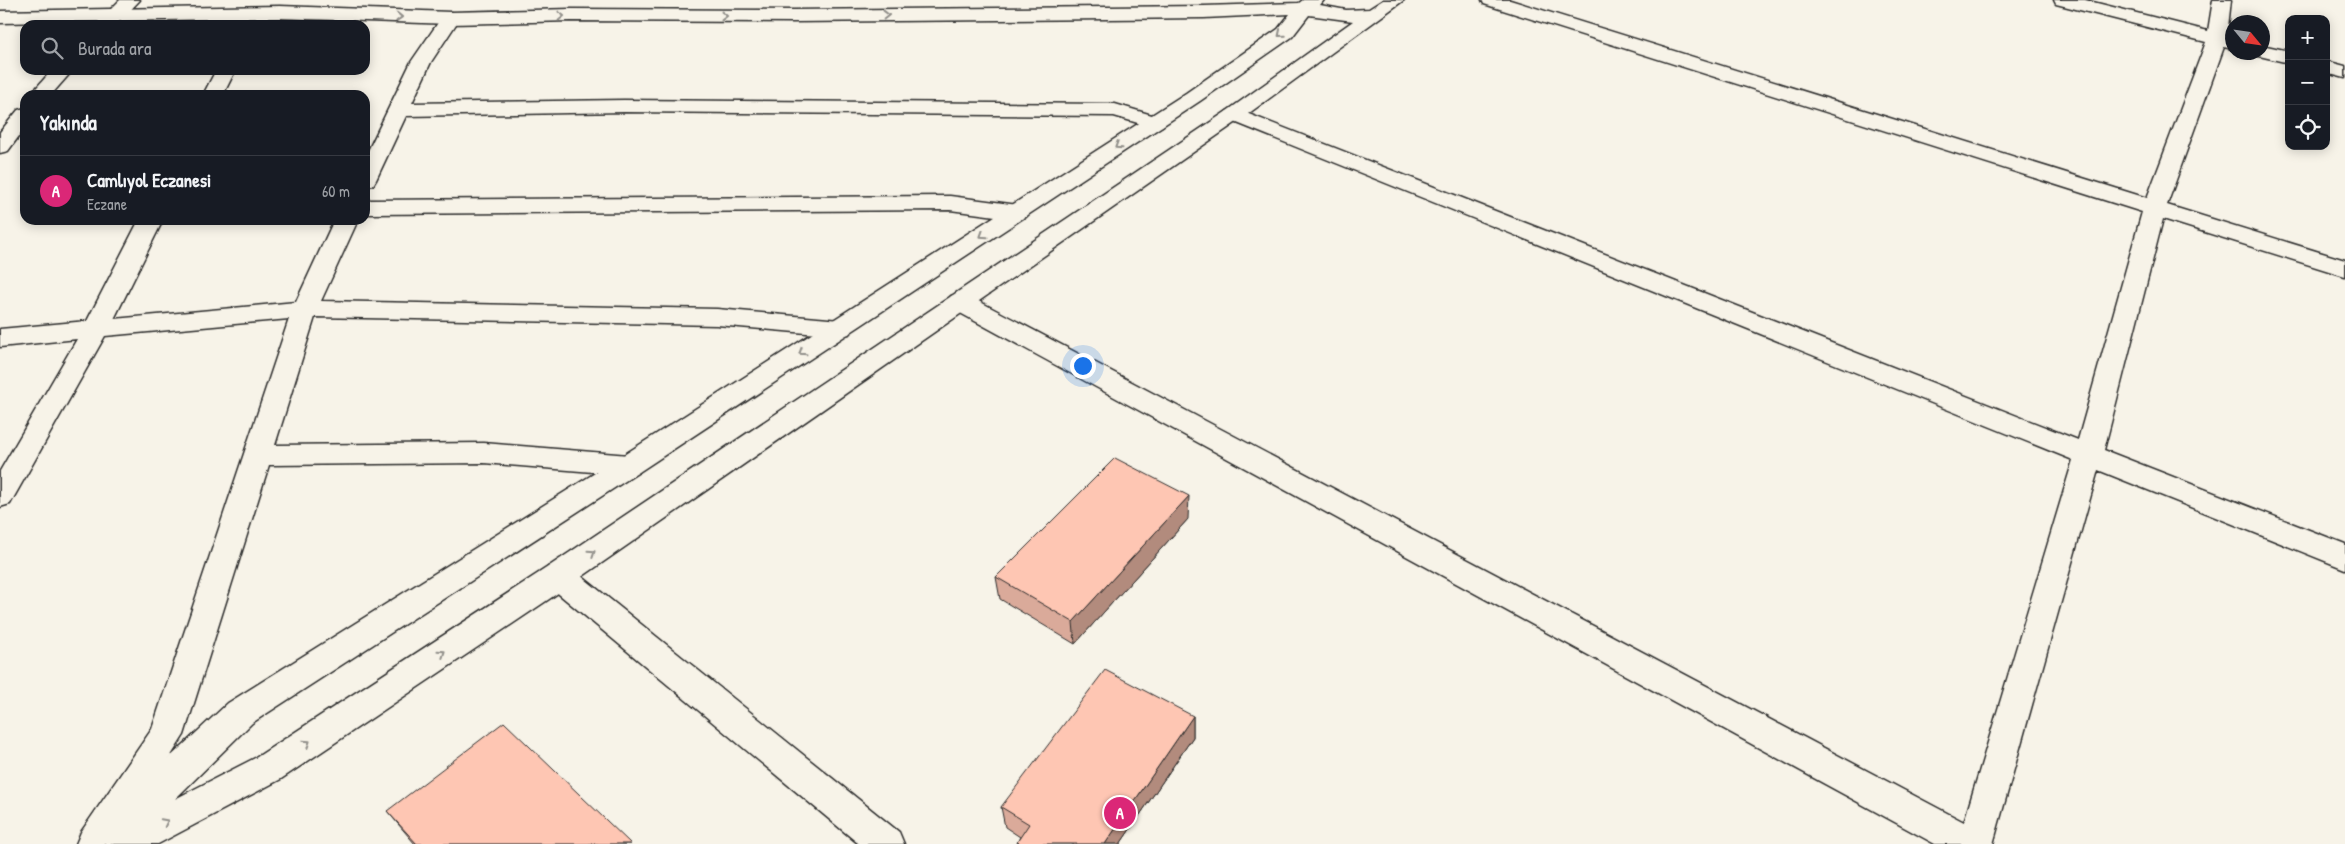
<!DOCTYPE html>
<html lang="tr">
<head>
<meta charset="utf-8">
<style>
  :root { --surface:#171b24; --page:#20242c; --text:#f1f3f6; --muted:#9ea1a6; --line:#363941; --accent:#db2777 }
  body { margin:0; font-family:"Patrick Hand",sans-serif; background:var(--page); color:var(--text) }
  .controls { position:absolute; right:15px; top:15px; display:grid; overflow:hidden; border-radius:10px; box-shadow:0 2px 12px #0003 }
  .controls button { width:45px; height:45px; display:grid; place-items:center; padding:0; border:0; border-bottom:1px solid var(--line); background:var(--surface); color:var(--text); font:25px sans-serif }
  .compass { position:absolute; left:2225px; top:15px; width:45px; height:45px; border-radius:50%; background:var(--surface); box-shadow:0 2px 12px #0003; rotate:119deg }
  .you { position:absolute; left:1082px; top:365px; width:18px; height:18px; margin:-12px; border:4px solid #fff; border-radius:50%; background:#1a73e8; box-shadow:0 0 0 8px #1a73e833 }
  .badge { display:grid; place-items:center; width:32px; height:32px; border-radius:50%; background:var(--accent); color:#fff; font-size:16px; font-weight:700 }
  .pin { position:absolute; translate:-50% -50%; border:2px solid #fff; box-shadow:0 1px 5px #0006 }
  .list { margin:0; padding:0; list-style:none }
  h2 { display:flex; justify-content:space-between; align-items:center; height:65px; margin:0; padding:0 20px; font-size:21px }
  h2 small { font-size:16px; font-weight:400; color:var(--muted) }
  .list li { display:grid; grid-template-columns:32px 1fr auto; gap:15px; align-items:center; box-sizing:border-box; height:70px; padding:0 20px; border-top:1px solid var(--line) }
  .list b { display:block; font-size:19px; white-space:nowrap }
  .list p { margin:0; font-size:16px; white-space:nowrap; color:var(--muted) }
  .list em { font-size:16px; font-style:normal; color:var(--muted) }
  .icon { flex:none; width:28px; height:28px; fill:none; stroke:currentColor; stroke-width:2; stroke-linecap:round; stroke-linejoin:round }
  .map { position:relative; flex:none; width:2345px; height:844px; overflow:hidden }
  .search { position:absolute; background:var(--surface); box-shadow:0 2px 12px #0003; left:20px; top:20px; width:350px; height:55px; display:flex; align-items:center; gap:12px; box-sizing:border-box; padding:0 18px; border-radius:15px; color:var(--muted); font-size:19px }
  .panel { position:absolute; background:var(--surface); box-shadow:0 2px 12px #0003; left:20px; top:90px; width:350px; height:135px; border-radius:15px }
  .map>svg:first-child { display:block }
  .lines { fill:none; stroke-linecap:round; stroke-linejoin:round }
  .street-casing { stroke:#2b2b2b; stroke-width:3 }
  .secondary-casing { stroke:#2b2b2b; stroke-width:3 }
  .street { fill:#f7f3e8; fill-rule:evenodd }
  .secondary { fill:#f7f3e8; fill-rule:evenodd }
  .wall { fill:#daaa9a; stroke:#2b2b2b }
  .shaded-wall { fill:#b28b7d; stroke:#2b2b2b }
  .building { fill:#fec6b3; stroke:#2b2b2b }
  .oneway { stroke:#918f8a }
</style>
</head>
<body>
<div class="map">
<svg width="2345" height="844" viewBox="0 0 2345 844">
  <rect width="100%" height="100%" fill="#f7f3e8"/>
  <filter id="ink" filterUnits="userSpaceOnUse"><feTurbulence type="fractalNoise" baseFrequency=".02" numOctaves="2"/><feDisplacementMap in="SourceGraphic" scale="10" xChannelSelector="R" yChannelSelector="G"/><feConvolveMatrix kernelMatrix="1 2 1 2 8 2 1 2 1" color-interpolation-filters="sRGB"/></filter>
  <g filter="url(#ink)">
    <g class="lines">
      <!-- street casing -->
      <g class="street-casing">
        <path id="street" d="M120,0H140L116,25H95Z
          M1482,0H1510L2147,198L2206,42L2056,4L2054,0H2085L2208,31L2213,0H2231L2227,36L2232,37V49L2224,47L2167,205L2345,260V276L2163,219L2104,450L2345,544V569L2098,470L1993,844H1935L951,308L948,302L951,296L960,294L969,296L1964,822L2073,460L1227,119L1223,115L1227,111L1234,109L1241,111L2078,440L2142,212L1484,4Z
          M451,12L458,14L460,18L431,62L412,103L624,100L1115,104L1162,118L1166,122L1162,126L1155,128L1114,116L624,112L406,116L376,180L373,185L365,187V157L411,62L444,14Z
          M2262,45L2289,51V63L2255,55L2253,52H2262Z
          M2326,61L2345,66V78L2326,73Z
          M52,70H73L51,95H30Z
          M216,70H232L234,73L223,95H203Z
          M25,108V128L8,151L0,153V132L18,110Z
          M950,196L1018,205L1026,207L1030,212L1026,217L1018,219L950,210L365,214V200Z
          M139,220H163L114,319L296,302L334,220H358L321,301L717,309L840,320L849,322L853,328L849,334L840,336L717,325L315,317L275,445L484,443L629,455L639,458L643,465L639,472L629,475L484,463L269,465L184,735L115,844H76L81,832L152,729L289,319L105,336L10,504L0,507V471L77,339L0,347V329L87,321Z
          M559,564L570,567L899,832L904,844H859L548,585L544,576L548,567Z"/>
      </g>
      <!-- secondary casing -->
      <g class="secondary-casing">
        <path id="secondary" d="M1303,0H1324L1320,5L1346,10L1369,9L1383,0H1404L1241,119L570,585L281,779L158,844H85L90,832L228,703L619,458L1186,93L1278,29L1290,14L1204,18L794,22L571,21L451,24L280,18L0,23V11L280,6L451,12L571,9L794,10L1204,6L1299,3ZM1309,15L1353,21L1227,111L548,567L257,757L175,799L252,723L639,472L1200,101L1292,37Z"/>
      </g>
      <!-- street -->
      <use href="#street" class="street"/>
      <!-- secondary -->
      <use href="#secondary" class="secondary"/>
    </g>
    <!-- wall -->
    <path class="wall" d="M1188,519L1075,644L1000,599L996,577Z
      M1193,716V737L1120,844H1018L1017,842L1020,837L1005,827L1001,807Z
      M387,811L631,844H415Z"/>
    <!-- shaded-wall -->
    <path class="shaded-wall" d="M1189,496L1188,519L1075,644L1073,622Z
      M1193,716V737L1120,844H1105Z"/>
    <!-- building -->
    <path class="building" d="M1115,458L1189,496L1073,622L996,577Z
      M1105,670L1193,716L1105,844H1021L1017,842L1029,824L1001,807Z
      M504,722L631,844H417L387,811Z"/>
    <!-- one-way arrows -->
    <defs><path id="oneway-chevron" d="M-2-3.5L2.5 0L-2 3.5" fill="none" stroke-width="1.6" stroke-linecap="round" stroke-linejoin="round" transform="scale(1.25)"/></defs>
    <g class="oneway">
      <use href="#oneway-chevron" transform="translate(886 15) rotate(-1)"/>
      <use href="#oneway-chevron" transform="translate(561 16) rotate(-1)"/>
      <use href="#oneway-chevron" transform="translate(724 16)"/>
      <use href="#oneway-chevron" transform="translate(399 17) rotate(2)"/>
      <use href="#oneway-chevron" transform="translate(1281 34) rotate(140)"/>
      <use href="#oneway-chevron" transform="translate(1118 146) rotate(147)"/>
      <use href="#oneway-chevron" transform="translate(983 235) rotate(147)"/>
      <use href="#oneway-chevron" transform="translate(802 352) rotate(147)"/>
      <use href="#oneway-chevron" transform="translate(592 553) rotate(-34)"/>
      <use href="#oneway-chevron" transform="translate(442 653) rotate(-34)"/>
      <use href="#oneway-chevron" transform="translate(307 743) rotate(-34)"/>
      <use href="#oneway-chevron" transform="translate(165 822) rotate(-27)"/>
    </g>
  </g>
</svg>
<div class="controls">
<button>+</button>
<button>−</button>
<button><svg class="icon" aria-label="locate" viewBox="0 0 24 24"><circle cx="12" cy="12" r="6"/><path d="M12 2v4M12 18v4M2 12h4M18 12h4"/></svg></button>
</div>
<svg class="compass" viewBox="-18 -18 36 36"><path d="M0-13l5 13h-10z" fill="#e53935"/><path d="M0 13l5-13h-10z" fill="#9ea1a6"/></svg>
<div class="you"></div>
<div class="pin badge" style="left:1120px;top:813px">A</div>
<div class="search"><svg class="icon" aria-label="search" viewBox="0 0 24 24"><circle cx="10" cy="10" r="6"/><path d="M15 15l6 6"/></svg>Burada ara</div>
<section class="panel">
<h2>Yakında<small></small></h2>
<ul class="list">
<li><span class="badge">A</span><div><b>Camlıyol Eczanesi</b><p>Eczane</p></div><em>60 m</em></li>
</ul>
</section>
</div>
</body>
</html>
